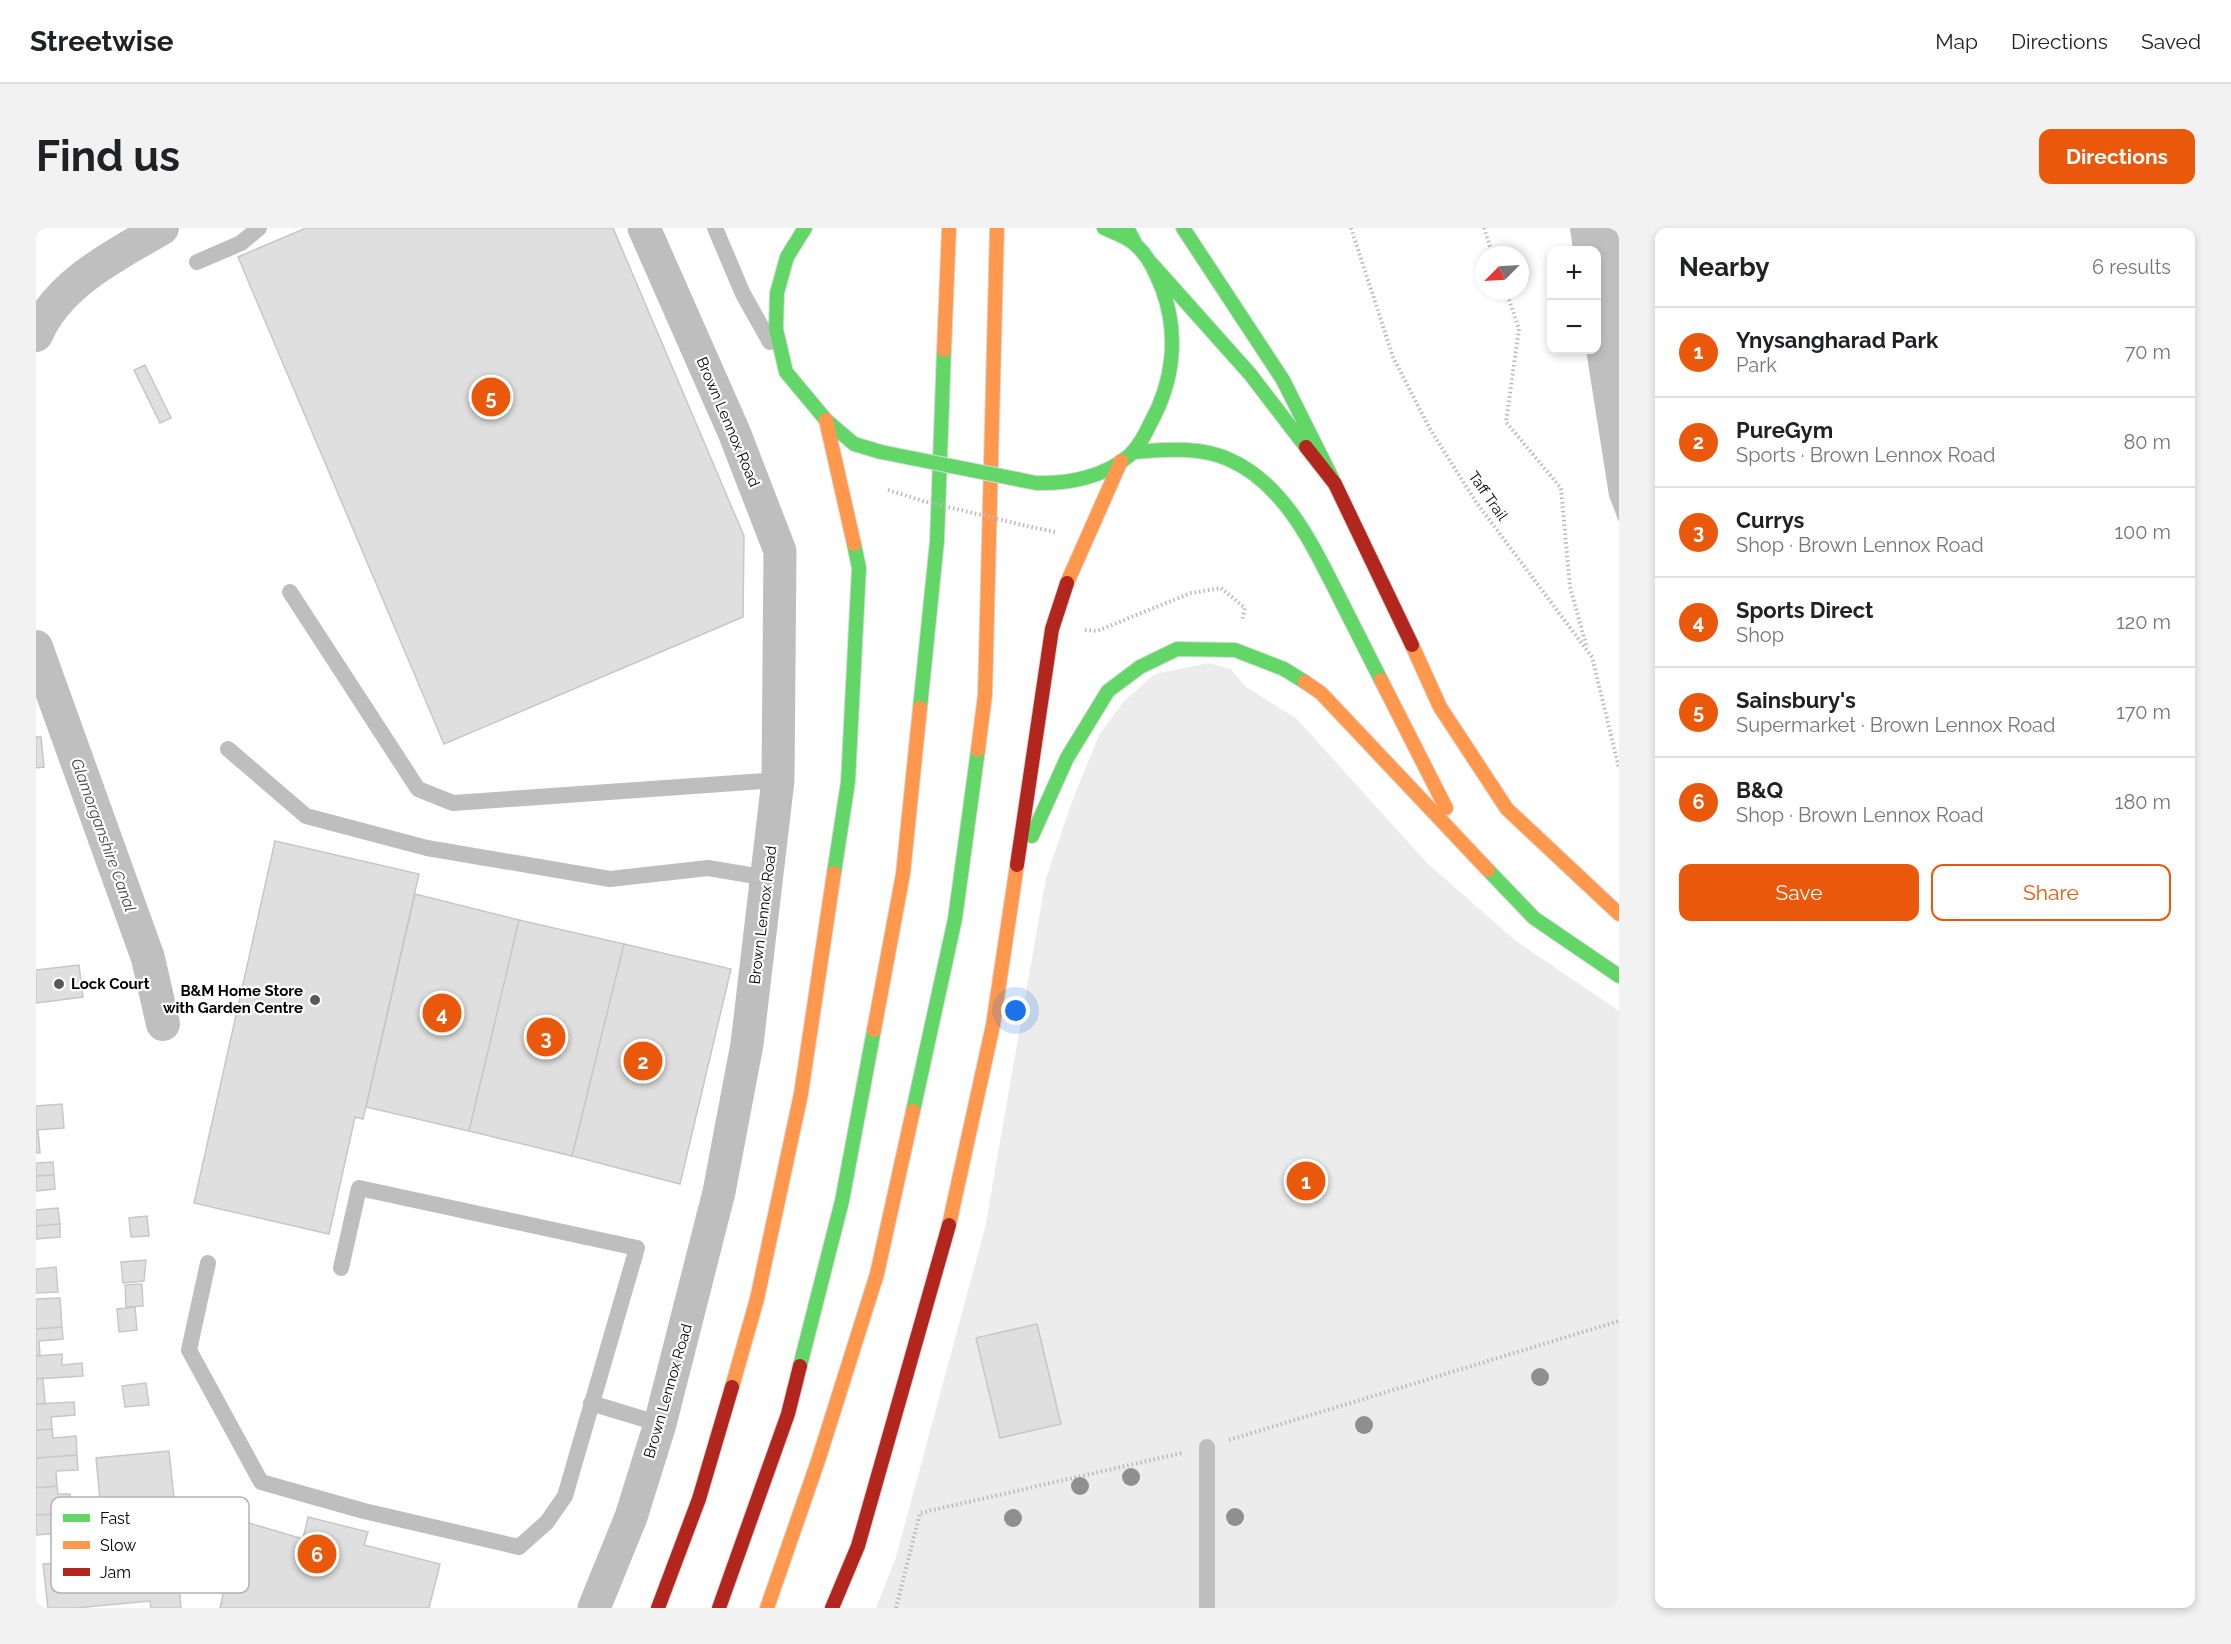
<!DOCTYPE html>
<html lang="en">
<head>
<meta charset="utf-8">
<style>
  :root { --surface:#fff; --page:#f2f2f2; --text:#202124; --muted:#757577; --line:#e0e0e0; --accent:#ea580c }
  body { margin:0; font-family:Raleway,sans-serif; background:var(--page); color:var(--text) }
  .controls { position:absolute; right:18px; top:18px; display:grid; overflow:hidden; border-radius:12px; box-shadow:0 3px 9px #0003 }
  .controls button { width:54px; height:54px; display:grid; place-items:center; padding:0; border:0; border-bottom:2px solid var(--line); background:var(--surface); color:var(--text); font:30px sans-serif }
  .compass { position:absolute; left:1439px; top:18px; width:54px; height:54px; border-radius:50%; background:var(--surface); box-shadow:0 3px 9px #0003; rotate:246deg }
  .you { position:absolute; left:980px; top:783px; width:21px; height:21px; margin:-15px; border:4px solid #fff; border-radius:50%; background:#1a73e8; box-shadow:0 0 0 9px #1a73e833 }
  .badge { display:grid; place-items:center; width:39px; height:39px; border-radius:50%; background:var(--accent); color:#fff; font-size:20px; font-weight:700 }
  .pin { position:absolute; translate:-50% -50%; border:3px solid #fff; box-shadow:0 2px 6px #0006 }
  .list { margin:0; padding:0; list-style:none }
  h2 { display:flex; justify-content:space-between; align-items:center; height:78px; margin:0; padding:0 24px; font-size:26px }
  h2 small { font-size:20px; font-weight:400; color:var(--muted) }
  .list li { display:grid; grid-template-columns:39px 1fr auto; gap:18px; align-items:center; box-sizing:border-box; height:90px; padding:0 24px; border-top:2px solid var(--line) }
  .list b { display:block; font-size:22px; white-space:nowrap }
  .list p { margin:0; font-size:20px; white-space:nowrap; color:var(--muted) }
  .list em { font-size:20px; font-style:normal; color:var(--muted) }
  .actions { display:flex; gap:12px; padding:18px 24px }
  .actions a { flex:1; padding:14px 0; border:2px solid var(--accent); border-radius:12px; text-align:center; font-size:21px; color:var(--accent) }
  .actions .main { background:var(--accent); color:#fff }
  .map { position:relative; flex:none; width:1583px; height:1380px; overflow:hidden; border-radius:12px }
  header { display:flex; align-items:center; gap:36px; box-sizing:border-box; height:84px; padding:0 30px; background:var(--surface); border-bottom:2px solid var(--line) }
  header strong { font-size:28px }
  nav { display:flex; gap:33px; margin-inline-start:auto; font-size:21px }
  .intro { display:flex; align-items:center; justify-content:space-between; box-sizing:border-box; height:144px; padding:0 36px }
  h1 { margin:0; font-size:42px }
  .button { padding:15px 27px; border-radius:12px; background:var(--accent); color:#fff; font-size:21px; font-weight:700 }
  main { display:flex; gap:36px; padding:0 36px }
  aside { flex:1; background:var(--surface); border-radius:12px; box-shadow:0 3px 9px #0003 }
  .map>svg:first-child { display:block }
  .green { fill:#ececec }
  .water { fill:#bfbfbf }
  .lines { fill:none; stroke-linecap:round; stroke-linejoin:round }
  .canal { stroke:#bfbfbf; stroke-width:34 }
  .building { fill:#dfdfdf; stroke:#c7c7c7; stroke-width:1.5 }
  .fast-casing { stroke:#dbdbdb; stroke-width:16 }
  .slow-casing { stroke:#dbdbdb; stroke-width:16 }
  .jam-casing { stroke:#dbdbdb; stroke-width:16 }
  .path { stroke:#b9b9b9; stroke-width:4; stroke-dasharray:1.5 3; stroke-linecap:butt }
  .lane { stroke:#bebebe; stroke-width:16 }
  .street { stroke:#bebebe; stroke-width:33 }
  .fast { stroke:#63d668; stroke-width:14 }
  .slow { stroke:#ff974d; stroke-width:14 }
  .jam { stroke:#b3261e; stroke-width:14 }
  .fast-bridge-casing { stroke:#dbdbdb; stroke-width:16; stroke-linecap:butt }
  .path-bridge { stroke:#b9b9b9; stroke-width:4; stroke-dasharray:1.5 3; stroke-linecap:butt }
  .fast-bridge { stroke:#63d668; stroke-width:14 }
  .tree { fill:#8f8f8f }
  .poi-dot { fill:#595959; stroke:#fff; stroke-width:2 }
  .labels { text-anchor:middle; stroke-width:4.5; stroke-linejoin:round; paint-order:stroke }
  .street-label { font-size:15px; fill:#000; stroke:#fff }
  .poi-label { font-size:15px; font-weight:bold; fill:#000; stroke:#fff; text-anchor:start }
  .water-label { font-size:16px; font-style:italic; fill:#444; stroke:#fff }
  .key { fill:#fff; stroke:#b2b2b2; stroke-width:1.5 }
  .key-label { font-size:16px; fill:#000 }
</style>
</head>
<body>
<header>
<strong>Streetwise</strong>
<nav><a>Map</a><a>Directions</a><a>Saved</a></nav>
</header>
<div class="intro"><h1>Find us</h1><a class="button">Directions</a></div>
<main>
<div class="map">
<svg width="1583" height="1380" viewBox="0 0 1583 1380">
  <rect width="100%" height="100%" fill="#fff"/>
  <!-- green -->
  <path class="green" d="M1172,435L1195,441L1210,459L1260,490L1391,635L1480,713L1583,783V1380H840L860,1329L949,1000L1010,650L1038,568L1063,507L1088,473L1119,446Z"/>
  <!-- water -->
  <path class="water" d="M1534,0H1583V294L1573,268L1550,122H1560V22H1537Z"/>
  <g class="lines">
    <!-- canal -->
    <path class="canal" d="M0,107C22,55 80,27 126,0
      M0,419L112,730L127,796"/>
  </g>
  <!-- building -->
  <path class="building" d="M270,0H577L708,308L707,389L408,516L202,29Z
    M109,137L135,190L124,195L98,142Z
    M0,509H5L8,539L0,540Z
    M239,613L383,646L327,891L319,889L293,1006L158,975Z
    M379,666L483,692L433,903L330,879Z
    M483,692L588,716L536,928L433,903Z
    M588,716L695,741L644,956L536,928Z
    M43,737L47,769L0,775V742Z
    M26,876L28,900L0,902V878Z
    M0,902H2L4,925H0Z
    M17,934L18,947L0,948V935Z
    M18,947L19,961L0,963V948Z
    M22,980L24,996L0,998V982Z
    M111,988L113,1008L95,1009L93,990Z
    M24,996V1009L0,1011V998Z
    M110,1032L108,1053L87,1055L85,1034Z
    M20,1039L22,1064L0,1065V1041Z
    M106,1056L107,1078L90,1079L89,1057Z
    M24,1070L26,1099L0,1101V1071Z
    M99,1079L101,1102L83,1104L81,1081Z
    M1001,1096L1025,1196L964,1210L940,1110Z
    M26,1099L27,1111L3,1113L4,1127L0,1128V1101Z
    M26,1126V1137L46,1135L47,1148L0,1151V1128Z
    M7,1150L9,1176H0V1151Z
    M110,1155L113,1177L89,1179L86,1158Z
    M38,1174L39,1187L15,1189L16,1201L0,1202V1176Z
    M16,1201L17,1210L40,1208L41,1227L0,1230V1202Z
    M133,1223L144,1326L70,1333L60,1230Z
    M41,1227L42,1242L20,1243L21,1258L0,1260V1230Z
    M21,1258L22,1266H34L36,1285L0,1287V1260Z
    M22,1286L24,1305L0,1307V1287Z
    M272,1289L332,1304L328,1317L404,1336L393,1380H184L203,1292L267,1311Z
    M141,1332L145,1380H115L114,1373L40,1380H12L7,1336L37,1334L38,1342Z"/>
  <g class="lines">
    <!-- fast casing -->
    <g class="fast-casing">
      <path id="fast" d="M769,0L751,29L741,65L740,101L750,144L790,192L818,216L845,224
        M1091,0L1099,15
        M1147,0L1247,152L1299,256
        M1115,35L1214,146L1270,219
        M1098,224C1130,222 1162,218 1192,231C1248,255 1276,316 1302,367C1316,395 1331,424 1345,452
        M1000,255C1032,256 1069,249 1094,227C1103,218 1109,207 1114,196C1138,153 1143,106 1126,60C1120,46 1114,31 1103,20C1094,10 1081,6 1068,0
        M884,480L901,313L908,122
        M996,608L1031,530L1072,463L1104,439L1141,421L1199,422L1248,441L1269,454
        M1452,642L1498,690L1583,748
        M798,645L812,554L823,340L818,316
        M877,883L919,691L942,522
        M764,1138L806,973L838,802"/>
    </g>
    <!-- slow casing -->
    <g class="slow-casing">
      <path id="slow" d="M908,122L913,0
        M790,192L818,316
        M1031,355L1085,233
        M1376,417L1404,479L1471,581L1583,686
        M1345,452L1410,580
        M1269,454L1285,465L1452,642
        M942,522L949,467L961,0
        M838,802L867,646L884,480
        M913,997L957,797L981,637
        M696,1159L721,1071L765,866L798,645
        M731,1380L782,1233L841,1046L877,883"/>
    </g>
    <!-- jam casing -->
    <g class="jam-casing">
      <path id="jam" d="M1270,219L1299,256L1376,417
        M981,637L1016,401L1031,355
        M622,1380L663,1271L696,1159
        M683,1380L752,1186L764,1138
        M796,1380L822,1318L913,997"/>
    </g>
    <!-- path -->
    <path class="path" d="M1315,0L1357,129L1394,201L1440,274L1556,429L1583,540
      M1448,0L1457,27
      M1470,63L1483,101L1470,194L1525,260L1534,359L1551,420
      M991,298L1019,304
      M1049,402L1061,403L1155,365L1185,360L1209,380L1206,392
      M1193,1212L1583,1093
      M860,1380L884,1285L1146,1225"/>
    <!-- lane -->
    <path class="lane" d="M679,0L707,66L734,114
      M161,34L205,15L223,0
      M254,364L382,561L417,575L742,552
      M192,521L270,588L391,620L574,651L672,640L732,650
      M172,1035L153,1122L225,1254L328,1283L483,1319L511,1294L529,1268L601,1020L323,960L305,1040
      M555,1175L624,1196
      M1171,1219V1380"/>
    <!-- street -->
    <path class="street" d="M558,1380L595,1289L624,1196L683,964L711,816L742,552L744,323L698,204L608,0"/>
    <!-- fast -->
    <use href="#fast" class="fast"/>
    <!-- slow -->
    <use href="#slow" class="slow"/>
    <!-- jam -->
    <use href="#jam" class="jam"/>
    <!-- fast-bridge casing -->
    <g class="fast-bridge-casing">
      <path id="fast-bridge" d="M845,224L1000,255"/>
    </g>
    <!-- path-bridge -->
    <path class="path-bridge" d="M852,262L887,273L991,298"/>
    <!-- fast-bridge -->
    <use href="#fast-bridge" class="fast-bridge"/>
  </g>
  <!-- trees -->
  <g class="tree">
    <circle cx="1504" cy="1149" r="9"/>
    <circle cx="1328" cy="1197" r="9"/>
    <circle cx="1095" cy="1249" r="9"/>
    <circle cx="1044" cy="1258" r="9"/>
    <circle cx="1199" cy="1289" r="9"/>
    <circle cx="977" cy="1290" r="9"/>
  </g>
  <!-- markers -->
  <g class="poi-dot">
    <circle cx="23" cy="756" r="6"/>
    <circle cx="279" cy="772" r="6"/>
  </g>
  <g class="labels">
    <!-- street labels -->
    <g class="street-label">
      <text transform="translate(692 194) rotate(67)" y="5">Brown Lennox Road</text>
      <text transform="translate(1452 268) rotate(55)" y="5">Taff Trail</text>
      <text transform="translate(727 687) rotate(-83)" y="5">Brown Lennox Road</text>
      <text transform="translate(632 1163) rotate(-74)" y="5">Brown Lennox Road</text>
    </g>
    <!-- poi labels -->
    <g class="poi-label">
      <text x="35" y="761">Lock Court</text>
      <text x="267" y="768" text-anchor="end">B&amp;M Home Store<tspan x="267" dy="17">with Garden Centre</tspan></text>
    </g>
    <!-- water labels -->
    <g class="water-label">
      <text transform="translate(68 607) rotate(70)" y="6">Glamorganshire Canal</text>
    </g>
  </g>
  <!-- legend -->
  <rect x="15" y="1269" width="198" height="96" rx="9" class="key"/>
  <rect x="27" y="1286" width="27" height="8" fill="#63d668"/>
  <rect x="27" y="1313" width="27" height="8" fill="#ff974d"/>
  <rect x="27" y="1340" width="27" height="8" fill="#b3261e"/>
  <g class="key-label">
    <text x="64" y="1296">Fast</text>
    <text x="64" y="1323">Slow</text>
    <text x="64" y="1350">Jam</text>
  </g>
</svg>
<div class="controls">
<button>+</button>
<button>−</button>
</div>
<svg class="compass" viewBox="-18 -18 36 36"><path d="M0-13l5 13h-10z" fill="#e53935"/><path d="M0 13l5-13h-10z" fill="#757577"/></svg>
<div class="you"></div>
<div class="pin badge" style="left:1270px;top:953px">1</div>
<div class="pin badge" style="left:607px;top:833px">2</div>
<div class="pin badge" style="left:510px;top:809px">3</div>
<div class="pin badge" style="left:406px;top:785px">4</div>
<div class="pin badge" style="left:455px;top:169px">5</div>
<div class="pin badge" style="left:281px;top:1326px">6</div>
</div>
<aside>
<h2>Nearby<small>6 results</small></h2>
<ul class="list">
<li><span class="badge">1</span><div><b>Ynysangharad Park</b><p>Park</p></div><em>70 m</em></li>
<li><span class="badge">2</span><div><b>PureGym</b><p>Sports · Brown Lennox Road</p></div><em>80 m</em></li>
<li><span class="badge">3</span><div><b>Currys</b><p>Shop · Brown Lennox Road</p></div><em>100 m</em></li>
<li><span class="badge">4</span><div><b>Sports Direct</b><p>Shop</p></div><em>120 m</em></li>
<li><span class="badge">5</span><div><b>Sainsbury's</b><p>Supermarket · Brown Lennox Road</p></div><em>170 m</em></li>
<li><span class="badge">6</span><div><b>B&amp;Q</b><p>Shop · Brown Lennox Road</p></div><em>180 m</em></li>
</ul>
<div class="actions"><a class="main">Save</a><a>Share</a></div>
</aside>
</main>
</body>
</html>
